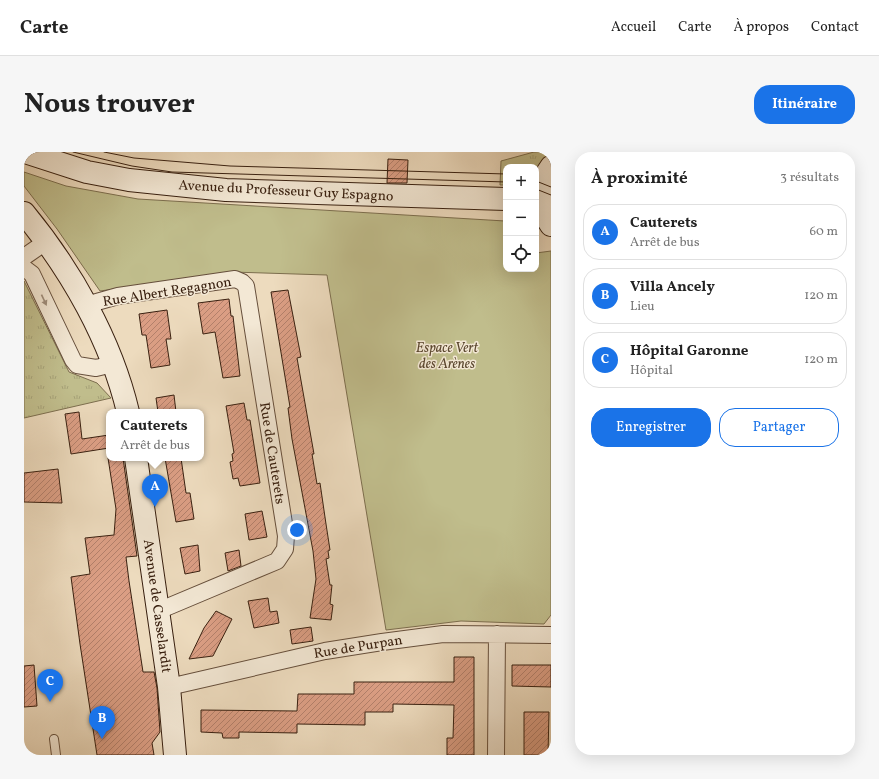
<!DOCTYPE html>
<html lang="fr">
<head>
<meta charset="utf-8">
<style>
  :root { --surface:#fff; --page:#f6f6f6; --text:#222; --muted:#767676; --line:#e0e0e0; --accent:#1a73e8 }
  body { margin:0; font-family:Vollkorn,serif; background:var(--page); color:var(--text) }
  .controls { position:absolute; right:12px; top:12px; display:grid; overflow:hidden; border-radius:8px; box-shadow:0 4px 16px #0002 }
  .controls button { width:36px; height:36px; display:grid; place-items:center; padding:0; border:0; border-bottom:1px solid var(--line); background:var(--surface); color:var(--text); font:20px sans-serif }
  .you { position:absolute; left:273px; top:378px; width:14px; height:14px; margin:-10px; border:3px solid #fff; border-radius:50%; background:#1a73e8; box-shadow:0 0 0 6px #1a73e833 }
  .badge { display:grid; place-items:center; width:26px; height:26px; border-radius:50%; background:var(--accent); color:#fff; font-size:13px; font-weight:700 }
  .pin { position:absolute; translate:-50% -33px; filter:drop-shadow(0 1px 2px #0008) }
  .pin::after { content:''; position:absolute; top:21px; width:14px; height:12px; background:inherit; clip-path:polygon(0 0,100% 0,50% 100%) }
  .popup { position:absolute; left:82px; top:257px; width:98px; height:52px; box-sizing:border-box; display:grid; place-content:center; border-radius:8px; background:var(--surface); filter:drop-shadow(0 1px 3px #0005); font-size:13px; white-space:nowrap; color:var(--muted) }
  .popup b { font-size:15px; color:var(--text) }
  .popup::after { content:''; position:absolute; left:50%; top:100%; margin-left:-8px; border:8px solid transparent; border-top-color:var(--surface) }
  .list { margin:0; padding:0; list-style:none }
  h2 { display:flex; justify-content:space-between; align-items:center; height:52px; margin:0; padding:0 16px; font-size:17px }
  h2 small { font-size:13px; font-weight:400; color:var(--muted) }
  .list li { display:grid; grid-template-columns:26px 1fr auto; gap:12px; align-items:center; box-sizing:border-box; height:56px; margin:0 8px 8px; padding:0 8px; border:1px solid var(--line); border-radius:16px }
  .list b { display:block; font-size:15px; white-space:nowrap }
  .list p { margin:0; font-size:13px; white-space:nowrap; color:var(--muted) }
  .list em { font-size:13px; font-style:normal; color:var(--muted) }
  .actions { display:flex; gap:8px; padding:12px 16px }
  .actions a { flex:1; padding:9px 0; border:1px solid var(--accent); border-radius:16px; text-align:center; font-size:14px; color:var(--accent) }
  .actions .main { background:var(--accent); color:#fff }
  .icon { flex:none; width:22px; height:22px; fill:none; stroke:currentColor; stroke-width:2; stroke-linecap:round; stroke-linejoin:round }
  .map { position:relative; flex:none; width:527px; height:603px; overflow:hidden; border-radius:16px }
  header { display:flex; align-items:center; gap:24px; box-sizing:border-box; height:56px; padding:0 20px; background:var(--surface); border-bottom:1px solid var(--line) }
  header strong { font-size:19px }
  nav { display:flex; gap:22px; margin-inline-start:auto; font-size:14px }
  .intro { display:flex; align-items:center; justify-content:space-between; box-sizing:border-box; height:96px; padding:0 24px }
  h1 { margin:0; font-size:28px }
  .button { padding:10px 18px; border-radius:16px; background:var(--accent); color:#fff; font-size:14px; font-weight:700 }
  main { display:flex; gap:24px; padding:0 24px }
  aside { flex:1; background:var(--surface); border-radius:16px; box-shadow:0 4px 16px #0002 }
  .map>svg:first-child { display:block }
  .grass { fill:url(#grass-tufts); stroke:#7c6e4e }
  .park { fill:#c0bd8c; stroke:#7c6e4e }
  .building { fill:url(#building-hatch); stroke:#392010 }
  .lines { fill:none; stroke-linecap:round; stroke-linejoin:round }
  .lane-casing { stroke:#664f3c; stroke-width:10 }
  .street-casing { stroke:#664f3c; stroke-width:18 }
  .secondary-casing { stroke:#392010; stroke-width:24 }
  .lane { stroke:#f3e8d5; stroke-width:8 }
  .street { stroke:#f3e8d5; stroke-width:16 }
  .secondary { stroke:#f3e8d5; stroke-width:22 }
  .tram { stroke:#392010; stroke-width:1 }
  .oneway { fill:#9f8e7c }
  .labels { text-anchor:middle; stroke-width:3; stroke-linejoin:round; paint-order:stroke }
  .street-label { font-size:14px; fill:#392010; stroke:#f3e8d5 }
  .park-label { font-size:14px; font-style:italic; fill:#5b472f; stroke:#f3e8d5 }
</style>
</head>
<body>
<header>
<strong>Carte</strong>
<nav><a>Accueil</a><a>Carte</a><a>À propos</a><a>Contact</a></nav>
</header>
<div class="intro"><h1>Nous trouver</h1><a class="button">Itinéraire</a></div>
<main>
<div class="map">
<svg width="527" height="603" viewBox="0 0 527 603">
  <defs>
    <pattern id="grass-tufts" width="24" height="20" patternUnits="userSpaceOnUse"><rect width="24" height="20" fill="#c0bd8c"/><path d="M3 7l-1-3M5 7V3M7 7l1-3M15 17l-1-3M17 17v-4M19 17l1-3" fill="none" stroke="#a6a278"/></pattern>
    <pattern id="building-hatch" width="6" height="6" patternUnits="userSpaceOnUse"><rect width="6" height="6" fill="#db9e84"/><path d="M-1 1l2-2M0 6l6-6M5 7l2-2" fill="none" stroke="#b3806b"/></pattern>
  </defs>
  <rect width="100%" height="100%" fill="#eddbbe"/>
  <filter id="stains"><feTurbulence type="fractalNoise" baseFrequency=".005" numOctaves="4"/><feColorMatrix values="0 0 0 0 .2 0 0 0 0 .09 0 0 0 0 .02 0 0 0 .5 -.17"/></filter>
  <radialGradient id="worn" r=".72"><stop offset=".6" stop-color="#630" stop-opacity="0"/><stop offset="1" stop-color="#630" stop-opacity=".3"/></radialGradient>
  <!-- grass -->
  <path class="grass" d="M510,0H527V9L512,26V15H482V33H476L477,9Z
    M0,129L45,220L73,231L87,246L0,266Z"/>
  <!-- park -->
  <path class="park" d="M0,20L42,34L114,47L481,69L482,117H512V101L527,99V463L520,472L437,469L362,478L303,123L208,120L76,139L33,77L0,34Z"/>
  <!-- building -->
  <path class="building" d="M364,7L384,8L383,31H363Z
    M264,138L277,205L273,206L290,302H288L293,332L296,331L302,372L306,398L304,399L305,406L302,407L306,433H308L306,452L309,453L307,468L286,466L292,427L289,399L268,287L264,256L266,255L247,140Z
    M205,147L207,164H209L216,224L199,226L191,180L179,182L174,151Z
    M143,158L147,187H142L146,213L127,216L122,183H118L115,162Z
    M150,243L152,260H134L132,246Z
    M220,251L223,268H226L236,331L216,334L214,326L209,327L206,310L209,309L208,302L210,301L202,254Z
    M55,260L58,287L85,283V296L47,302L41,262Z
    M84,306H99L113,404L102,405L105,429L119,520H130L133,536L136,580L128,591L130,603H73L56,492L47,425L66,422L61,386L90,383L92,357Z
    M141,306H157L162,341H166L170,367L152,370Z
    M34,317L38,351L0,350V321Z
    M238,359L243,385L225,388L221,362Z
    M174,393L176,419L161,422L156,396Z
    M215,398L217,414L204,419L201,401Z
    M244,446L246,460L253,459L255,471L230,476L224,449Z
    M192,459L208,467L189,504L165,507L180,476Z
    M287,475L289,489L268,492L266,478Z
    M430,505H450V603H423V586H429L430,553L369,552V560H341V573L273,572V581L215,580V586H199L198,581L177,580V558L273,559L274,542H330V530H430Z
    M10,513L13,554L0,555V514Z
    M488,513H527V535L488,534Z
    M500,560H525L524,603H500Z"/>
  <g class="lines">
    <!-- lane casing -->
    <g class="lane-casing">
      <path id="lane" d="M30,587L32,603"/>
    </g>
    <!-- street casing -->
    <g class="street-casing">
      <path id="street" d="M0,105L23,89
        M0,116L8,122L49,208L53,213L72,216L89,212
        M62,153L94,144L211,127L218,130L222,134L262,384L261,397L253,409L134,459
        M145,535L301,499L358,490L419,482L527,483
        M472,603L473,482"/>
    </g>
    <!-- secondary casing -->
    <g class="secondary-casing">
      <path id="secondary" d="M1,0L63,20L105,28L202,38L482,47
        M527,15C513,33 513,54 527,73
        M0,61C47,118 87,188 104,260
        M112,306L145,535L151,603"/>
    </g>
    <!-- lane -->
    <use href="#lane" class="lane"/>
    <!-- street -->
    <use href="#street" class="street"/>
    <!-- secondary -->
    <use href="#secondary" class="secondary"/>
    <!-- tram -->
    <path class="tram" d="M49,0L108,14L148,20L482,30
      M80,0L110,6L206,14L482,22
      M512,29L527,35
      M512,37L527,43"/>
  </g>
  <!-- one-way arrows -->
  <defs><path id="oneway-solid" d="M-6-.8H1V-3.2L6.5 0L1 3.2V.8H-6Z"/></defs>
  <use class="oneway" href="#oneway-solid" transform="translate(20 148) rotate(65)"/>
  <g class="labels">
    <!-- street labels -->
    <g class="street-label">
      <text transform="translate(262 38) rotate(3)" y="5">Avenue du Professeur Guy Espagno</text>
      <text transform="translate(143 139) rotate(-9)" y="5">Rue Albert Regagnon</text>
      <text transform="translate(249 301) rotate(81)" y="5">Rue de Cauterets</text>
      <text transform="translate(134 454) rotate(82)" y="5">Avenue de Casselardit</text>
      <text transform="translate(334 494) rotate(-9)" y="5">Rue de Purpan</text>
    </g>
    <!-- park labels -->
    <g class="park-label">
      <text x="423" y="200">Espace Vert<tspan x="423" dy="16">des Arènes</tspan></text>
    </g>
  </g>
  <rect width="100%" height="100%" filter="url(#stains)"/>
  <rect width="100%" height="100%" fill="url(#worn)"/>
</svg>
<div class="controls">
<button>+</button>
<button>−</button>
<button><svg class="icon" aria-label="locate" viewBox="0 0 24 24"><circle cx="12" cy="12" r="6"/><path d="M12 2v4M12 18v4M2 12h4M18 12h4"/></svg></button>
</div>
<div class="you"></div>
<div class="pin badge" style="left:131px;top:355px">A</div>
<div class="popup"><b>Cauterets</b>Arrêt de bus</div>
<div class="pin badge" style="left:78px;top:587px">B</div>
<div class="pin badge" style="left:26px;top:550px">C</div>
</div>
<aside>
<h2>À proximité<small>3 résultats</small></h2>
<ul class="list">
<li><span class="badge">A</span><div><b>Cauterets</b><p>Arrêt de bus</p></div><em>60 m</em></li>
<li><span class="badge">B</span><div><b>Villa Ancely</b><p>Lieu</p></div><em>120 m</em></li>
<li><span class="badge">C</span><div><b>Hôpital Garonne</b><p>Hôpital</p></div><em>120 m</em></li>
</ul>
<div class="actions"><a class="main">Enregistrer</a><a>Partager</a></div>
</aside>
</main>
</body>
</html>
